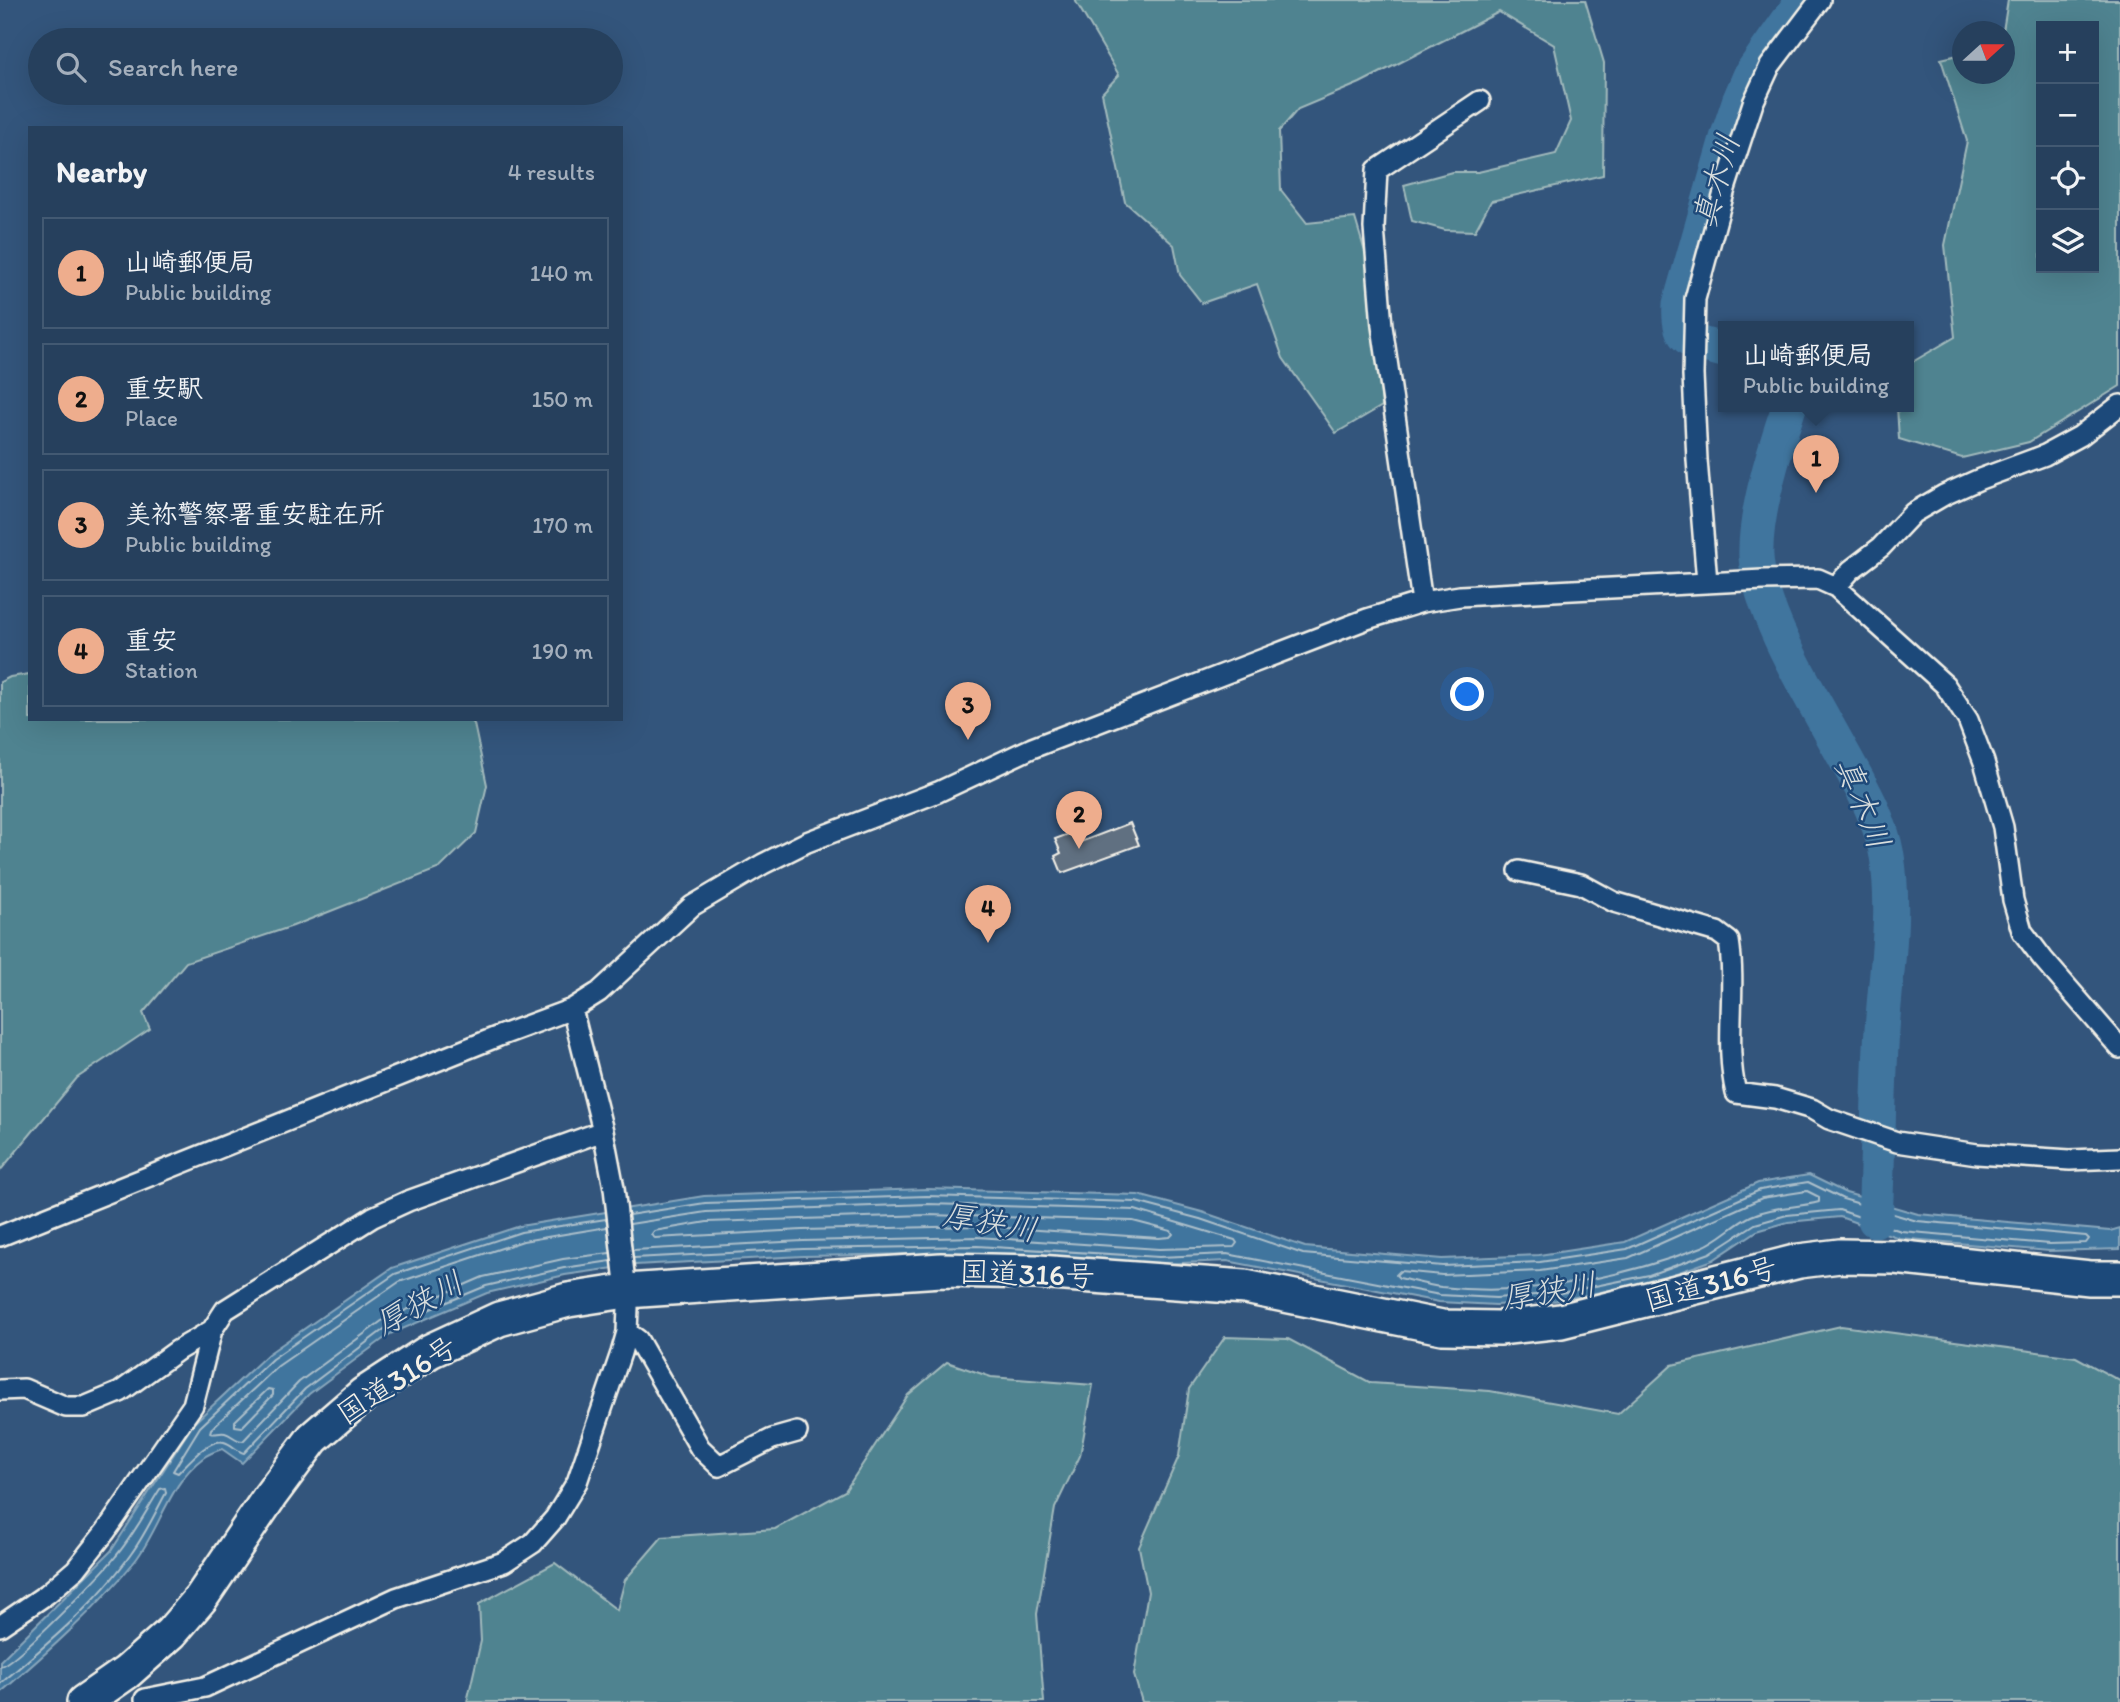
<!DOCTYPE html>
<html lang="en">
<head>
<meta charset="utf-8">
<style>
  :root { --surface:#26405d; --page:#324b66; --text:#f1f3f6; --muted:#a4afbc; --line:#425972; --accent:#eead8d }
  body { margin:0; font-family:Itim,"Klee One",sans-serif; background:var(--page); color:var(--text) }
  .controls { position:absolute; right:21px; top:21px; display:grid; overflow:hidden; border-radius:0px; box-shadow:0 7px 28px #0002 }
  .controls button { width:63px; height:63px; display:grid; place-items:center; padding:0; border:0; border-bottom:2px solid var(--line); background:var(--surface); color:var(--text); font:35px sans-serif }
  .compass { position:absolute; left:1952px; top:21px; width:63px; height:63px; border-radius:50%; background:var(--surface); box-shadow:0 7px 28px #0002; rotate:69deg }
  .you { position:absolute; left:1468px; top:695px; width:24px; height:24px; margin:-18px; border:5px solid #fff; border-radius:50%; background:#1a73e8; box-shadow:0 0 0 10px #1a73e833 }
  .badge { display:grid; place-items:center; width:46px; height:46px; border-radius:50%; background:var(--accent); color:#111; font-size:23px; font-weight:700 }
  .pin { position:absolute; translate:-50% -58px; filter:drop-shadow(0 2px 4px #0008) }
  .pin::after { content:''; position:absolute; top:37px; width:24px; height:21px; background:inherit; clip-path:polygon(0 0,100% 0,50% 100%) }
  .popup { position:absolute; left:1718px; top:321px; width:196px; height:91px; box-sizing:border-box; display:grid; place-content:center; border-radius:0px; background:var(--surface); filter:drop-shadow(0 2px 5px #0005); font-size:23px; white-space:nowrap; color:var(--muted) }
  .popup b { font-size:26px; color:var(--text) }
  .popup::after { content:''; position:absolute; left:50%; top:100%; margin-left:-14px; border:14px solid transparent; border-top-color:var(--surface) }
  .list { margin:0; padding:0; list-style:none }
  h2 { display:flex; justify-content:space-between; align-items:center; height:91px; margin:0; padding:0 28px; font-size:30px }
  h2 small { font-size:23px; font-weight:400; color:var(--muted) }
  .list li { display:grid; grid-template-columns:46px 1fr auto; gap:21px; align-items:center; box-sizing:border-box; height:112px; margin:0 14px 14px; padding:0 14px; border:2px solid var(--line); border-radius:0px }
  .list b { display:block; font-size:26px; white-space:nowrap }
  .list p { margin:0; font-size:23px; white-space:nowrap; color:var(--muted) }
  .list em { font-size:23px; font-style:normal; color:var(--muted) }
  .icon { flex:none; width:38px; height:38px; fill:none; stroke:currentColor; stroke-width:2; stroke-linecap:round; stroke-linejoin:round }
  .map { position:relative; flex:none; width:2120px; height:1702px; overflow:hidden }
  .search { position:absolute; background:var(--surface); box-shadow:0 7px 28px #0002; left:28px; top:28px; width:595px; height:77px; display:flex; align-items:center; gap:18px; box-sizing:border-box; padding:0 24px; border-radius:38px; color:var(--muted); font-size:26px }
  .panel { position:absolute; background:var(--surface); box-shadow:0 7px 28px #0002; left:28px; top:126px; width:595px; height:595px; border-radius:0px }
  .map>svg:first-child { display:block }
  .green { fill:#4f8390; stroke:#a2babc; stroke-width:2; fill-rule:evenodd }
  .water { fill:#41759e; stroke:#89a7bc; stroke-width:2 }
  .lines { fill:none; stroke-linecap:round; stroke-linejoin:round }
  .shore { stroke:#acbfca; stroke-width:2 }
  .river { stroke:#41759e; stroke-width:35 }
  .building { fill:#616f81; stroke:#f4f1e8; stroke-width:2 }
  .minor-casing { stroke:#f4f1e8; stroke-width:24 }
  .trunk-casing { stroke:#f4f1e8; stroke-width:38 }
  .minor { stroke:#1f4a7a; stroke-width:19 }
  .trunk { stroke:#1f4a7a; stroke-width:33 }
  .labels { text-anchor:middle; stroke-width:5; stroke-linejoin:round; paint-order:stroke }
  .street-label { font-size:30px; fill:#f4f1e8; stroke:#1f4a7a }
  .water-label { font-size:32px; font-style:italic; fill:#d9dedd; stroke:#1f4a7a }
</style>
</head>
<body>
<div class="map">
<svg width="2120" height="1702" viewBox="0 0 2120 1702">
  <rect width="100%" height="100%" fill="#33557c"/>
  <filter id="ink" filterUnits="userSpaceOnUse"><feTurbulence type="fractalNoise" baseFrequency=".0143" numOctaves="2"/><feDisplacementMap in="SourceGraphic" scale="14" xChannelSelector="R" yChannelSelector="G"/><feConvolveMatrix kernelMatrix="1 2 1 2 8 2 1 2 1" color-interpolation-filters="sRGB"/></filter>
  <g filter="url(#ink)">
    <!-- green -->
    <path class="green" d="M1075,0H1585L1604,63L1603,175L1491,201L1475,231L1445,230L1412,221L1404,185L1452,172H1478L1556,154L1571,121L1554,45L1499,12L1360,83L1298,109L1279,131L1281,190L1307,223L1355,218L1370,269L1382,406L1336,433L1283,358L1257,284L1202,303L1180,275L1174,245L1125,202L1102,93L1119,75Z
      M2008,0H2120V386L2029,442L1962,458L1899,439L1897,407H1909V364L1955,337L1945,245L1967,141L1941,59L1962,54V74H2004L2003,31ZM2094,26V268H2041V26Z
      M30,674V719H470L474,724L487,785L476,833L440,868L293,926L186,962L143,1013L150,1029L77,1078L0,1171V682L10,677Z
      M1841,1326L2076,1357L2120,1381V1702H1142L1134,1675L1148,1592L1139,1547L1179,1456L1189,1389L1225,1337L1288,1339L1371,1383L1490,1391L1618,1414L1672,1365Z
      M947,1362L991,1377L1093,1385L1080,1456L1055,1508L1037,1614L1044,1702H467L481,1641L479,1604L555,1563L617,1610L625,1580L662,1537L775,1529L845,1491L908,1395Z"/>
    <!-- water -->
    <path class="water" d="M1809,1175L1846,1193L1918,1214L2110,1231L2120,1228V1249L2049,1251L1899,1238L1840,1217L1788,1222L1757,1231L1713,1260L1651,1282L1561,1300L1496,1305L1439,1302L1227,1261L1159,1264L977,1253L803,1256L635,1265L565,1275L487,1293L390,1334L309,1394L242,1463L222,1449C216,1451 208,1454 203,1458C169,1483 160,1529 135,1561C95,1610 48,1652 0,1693V1661L111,1551L194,1423L268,1354L392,1268L520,1226L704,1196L927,1189L1138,1195L1202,1212L1305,1247L1442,1259L1539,1255L1625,1242L1758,1183Z"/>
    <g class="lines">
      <!-- shore -->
      <path class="shore" d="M1807,1191L1819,1197V1202C1797,1208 1773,1206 1751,1216C1734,1224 1720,1240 1702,1247C1621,1278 1528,1297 1441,1287C1427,1285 1413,1281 1399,1278L1396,1275L1400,1271L1442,1275L1540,1271L1628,1258L1762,1198Z
        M629,1215L705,1203L927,1196L1136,1202L1200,1219L1303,1254L1443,1266L1540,1262L1627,1249L1760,1190L1808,1182L1843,1199L1917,1221L2086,1236L2089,1239L2086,1243L2049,1244L1901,1231L1839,1210L1787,1215L1755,1224L1710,1253L1649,1275L1561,1293L1496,1298L1440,1295L1227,1254L1159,1257L977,1246L803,1249L634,1258
        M928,1215L1133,1221L1171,1231L1173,1234L1170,1237L1159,1238L978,1226L802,1230L655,1238L651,1235L654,1231L707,1222Z
        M606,1219L521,1232L395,1274L272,1359L200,1427L173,1471L178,1473C188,1463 209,1438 224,1442C232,1444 236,1451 244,1453L305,1389L387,1327L486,1286L564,1268L611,1261
        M630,1224L706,1212L928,1204L1135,1210L1235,1240L1237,1243L1234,1247L1159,1249L977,1237L803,1241L633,1250
        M607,1227L523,1241L399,1282L278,1366L211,1429L210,1433C216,1435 218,1432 225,1433C232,1435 236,1441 243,1441L299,1382L383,1320L483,1277L563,1259L610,1253
        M268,1389L273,1390V1395L242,1427L235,1426V1421Z
        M0,1666C14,1664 103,1573 116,1556C133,1536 146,1511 160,1489L165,1488L166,1493C155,1513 145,1535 131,1554C97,1603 45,1646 0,1684"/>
      <!-- river -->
      <path class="river" d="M1723,350C1692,341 1677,343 1680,304L1728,135L1739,102L1751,74L1803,0
        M1789,407C1775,448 1754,515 1756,557C1760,614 1810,694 1838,745C1857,780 1880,815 1887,856C1897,918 1884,983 1881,1046C1878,1104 1878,1162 1875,1220"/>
    </g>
    <!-- building -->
    <path class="building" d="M1130,823L1139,845L1062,873L1055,856L1061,853L1055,839L1074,832L1078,843Z"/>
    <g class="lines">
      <!-- minor casing -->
      <g class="minor-casing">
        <path id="minor" d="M1707,582L1697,460L1693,375L1695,299L1725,189L1753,103L1770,66L1820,0
          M1836,587L1851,570L1881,547L1913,513L1944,495L1980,479L2045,455L2080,436L2120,405
          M1422,602L1382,326L1374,228L1377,170L1480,101
          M1519,871L1581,884L1614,902L1717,932L1729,941C1737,992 1724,1043 1736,1093L1775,1098L1812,1109L1829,1119L1897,1142L1977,1154L2070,1160L2120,1158
          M0,1236L499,1036L572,1009L599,992L692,906L763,864L807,842L938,792L1032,748L1367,619L1422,602L1460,596L1763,580L1818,579L1836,587L1945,685L1968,720L1984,762L2003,827L2013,900L2022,931L2043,959L2120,1048
          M627,1332L638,1340L700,1448L719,1466L772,1439L797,1432
          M0,1390L24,1389L66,1407H84L120,1392L178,1350L212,1330
          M0,1626L47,1594L76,1569L106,1531L193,1405L212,1330L225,1310L373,1217L408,1201L603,1131
          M145,1699L205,1687L396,1598L504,1562L533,1543L555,1518L577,1482L621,1353L627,1332L628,1308L614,1188L603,1131L572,1009"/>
      </g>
      <!-- trunk casing -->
      <g class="trunk-casing">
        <path id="trunk" d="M84,1702L127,1672L171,1633L201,1598L270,1496L313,1438L364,1394L430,1351L499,1319L568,1300L626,1291L941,1270L1038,1272L1245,1287L1442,1327L1499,1328L1561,1321L1799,1261L1840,1256L1895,1257L2090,1278H2120"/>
      </g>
      <!-- minor -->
      <use href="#minor" class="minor"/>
      <!-- trunk -->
      <use href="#trunk" class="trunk"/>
    </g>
  </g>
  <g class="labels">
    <!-- street labels -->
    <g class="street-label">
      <text transform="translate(1027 1274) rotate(2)" y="10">国道316号</text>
      <text transform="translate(1711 1284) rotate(-15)" y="10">国道316号</text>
      <text transform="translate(397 1380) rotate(-33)" y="10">国道316号</text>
    </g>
    <!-- water labels -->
    <g class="water-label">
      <text transform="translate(1716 181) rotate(-74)" y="11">真木川</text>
      <text transform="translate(1863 803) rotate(68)" y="11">真木川</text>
      <text transform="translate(990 1222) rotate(10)" y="11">厚狭川</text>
      <text transform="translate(1549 1291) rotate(-9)" y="11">厚狭川</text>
      <text transform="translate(419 1303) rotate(-29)" y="11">厚狭川</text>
    </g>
  </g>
</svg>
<div class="controls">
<button>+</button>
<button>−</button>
<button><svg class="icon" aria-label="locate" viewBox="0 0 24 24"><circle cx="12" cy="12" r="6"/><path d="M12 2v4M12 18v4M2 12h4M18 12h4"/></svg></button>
<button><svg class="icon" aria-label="layers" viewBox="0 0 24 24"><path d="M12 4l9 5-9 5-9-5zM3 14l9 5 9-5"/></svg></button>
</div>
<svg class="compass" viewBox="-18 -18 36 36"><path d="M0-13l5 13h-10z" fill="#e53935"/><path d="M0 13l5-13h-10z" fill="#a4afbc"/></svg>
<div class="you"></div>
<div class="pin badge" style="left:1816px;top:493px">1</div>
<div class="popup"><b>山崎郵便局</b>Public building</div>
<div class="pin badge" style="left:1079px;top:849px">2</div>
<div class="pin badge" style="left:968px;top:740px">3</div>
<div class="pin badge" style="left:988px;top:943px">4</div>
<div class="search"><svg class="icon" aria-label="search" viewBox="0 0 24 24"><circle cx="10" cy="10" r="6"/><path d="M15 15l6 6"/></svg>Search here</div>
<section class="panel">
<h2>Nearby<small>4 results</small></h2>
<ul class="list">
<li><span class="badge">1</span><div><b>山崎郵便局</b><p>Public building</p></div><em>140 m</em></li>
<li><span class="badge">2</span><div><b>重安駅</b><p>Place</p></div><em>150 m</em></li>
<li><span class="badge">3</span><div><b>美祢警察署重安駐在所</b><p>Public building</p></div><em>170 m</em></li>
<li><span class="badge">4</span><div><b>重安</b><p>Station</p></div><em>190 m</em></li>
</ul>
</section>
</div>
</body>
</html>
